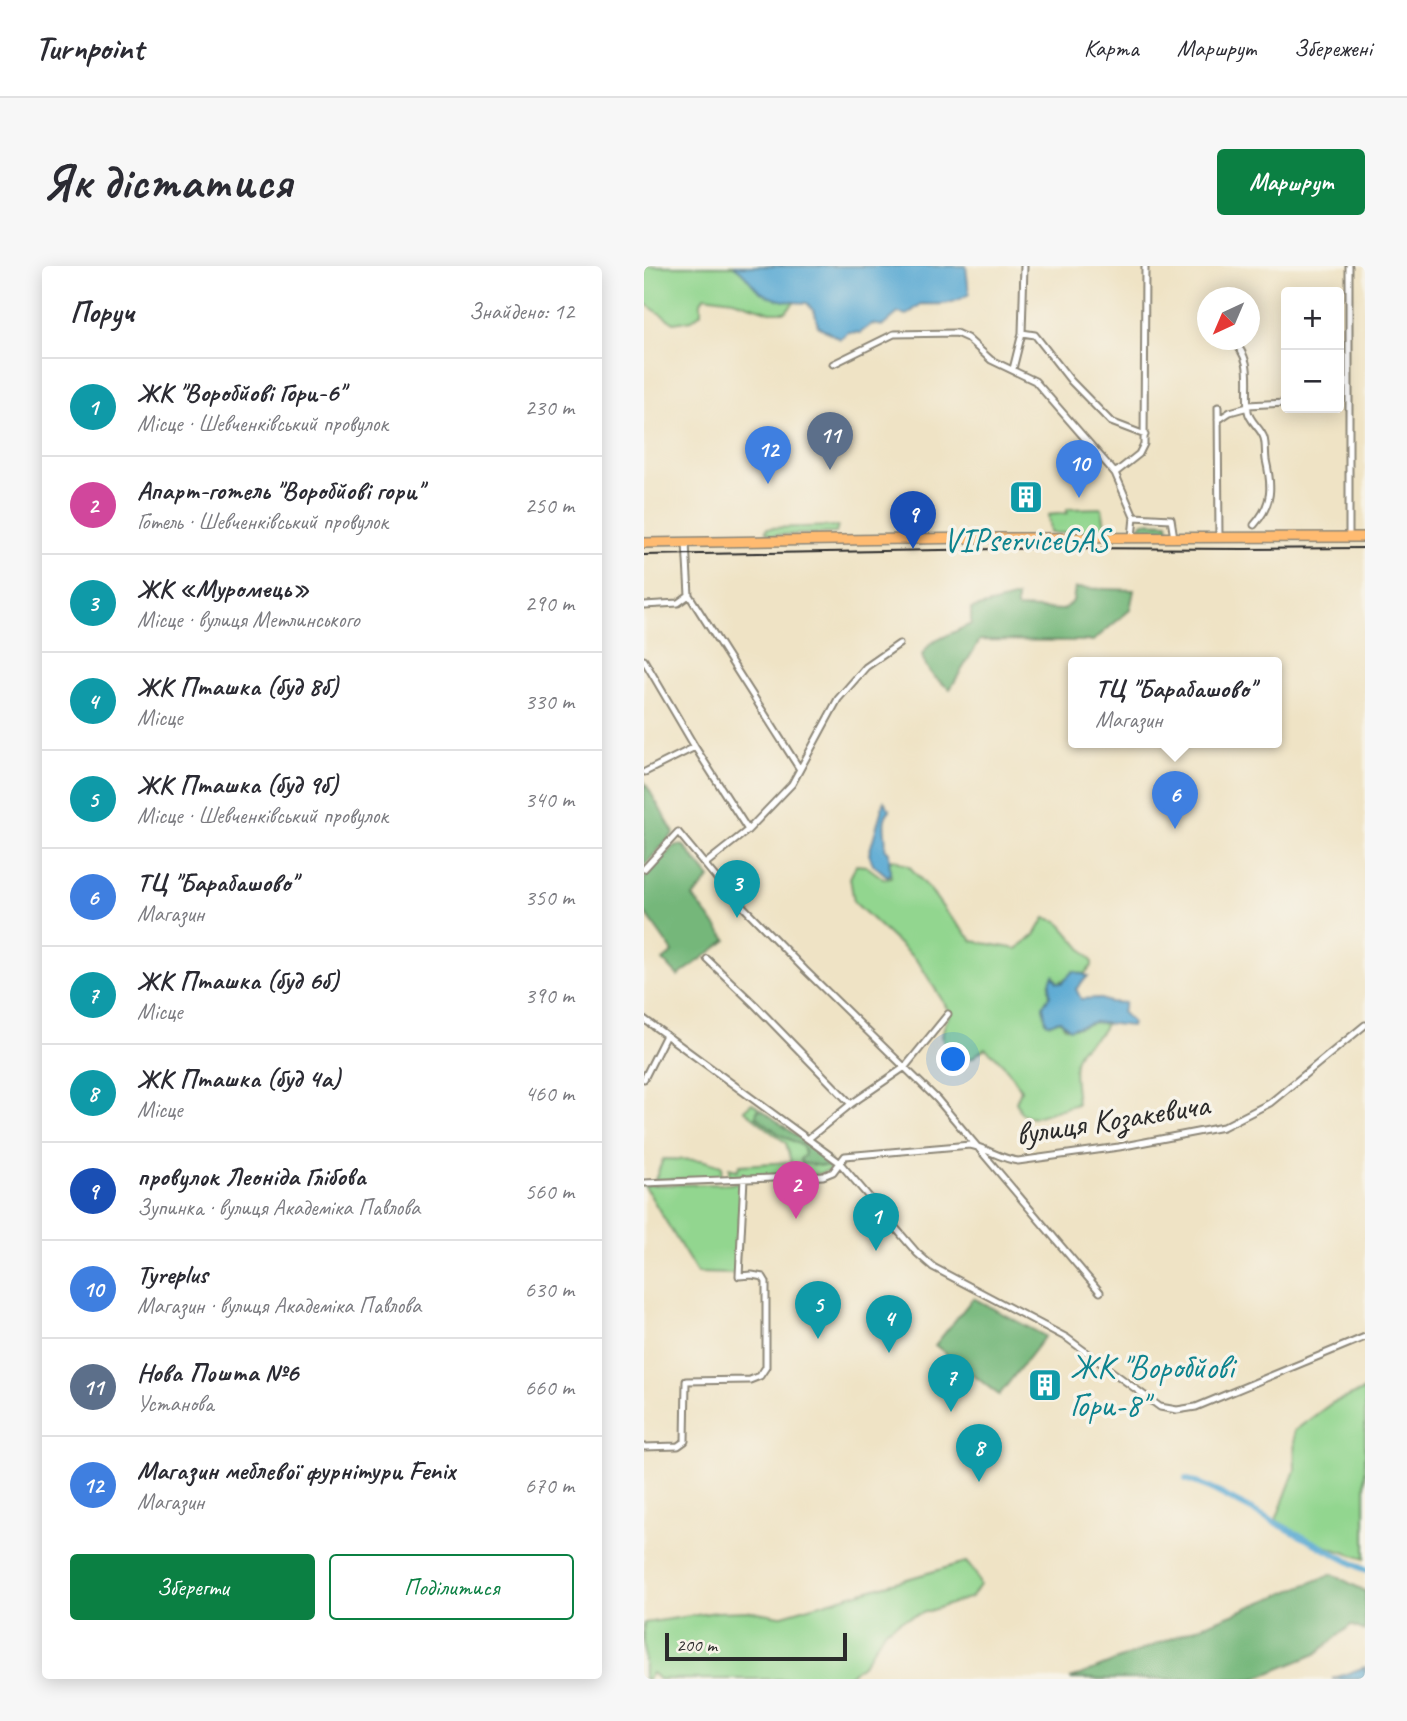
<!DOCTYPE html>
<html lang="uk">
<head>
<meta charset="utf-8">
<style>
  :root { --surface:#fff; --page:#f7f7f7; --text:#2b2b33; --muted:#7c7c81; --line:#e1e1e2; --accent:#0b8043 }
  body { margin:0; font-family:Caveat,sans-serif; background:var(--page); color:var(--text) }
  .controls { position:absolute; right:21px; top:21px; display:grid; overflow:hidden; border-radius:7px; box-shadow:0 4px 18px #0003 }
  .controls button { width:63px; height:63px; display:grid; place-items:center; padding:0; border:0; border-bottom:2px solid var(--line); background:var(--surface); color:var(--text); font:35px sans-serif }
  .compass { position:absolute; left:553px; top:21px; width:63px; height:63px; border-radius:50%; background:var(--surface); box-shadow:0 4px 18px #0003; rotate:224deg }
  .scale { position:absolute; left:21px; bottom:18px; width:182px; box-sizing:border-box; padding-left:7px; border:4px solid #2b2b2b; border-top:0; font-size:19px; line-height:24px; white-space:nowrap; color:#2b2b2b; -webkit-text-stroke:5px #f7f3e8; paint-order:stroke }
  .you { position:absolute; left:310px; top:794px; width:24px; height:24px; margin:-18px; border:5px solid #fff; border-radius:50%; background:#1a73e8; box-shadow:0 0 0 10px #1a73e833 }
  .badge { display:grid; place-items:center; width:46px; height:46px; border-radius:50%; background:var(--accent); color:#fff; font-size:23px; font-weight:700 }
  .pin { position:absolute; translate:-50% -58px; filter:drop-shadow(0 2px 4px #0008) }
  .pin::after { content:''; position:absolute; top:37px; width:24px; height:21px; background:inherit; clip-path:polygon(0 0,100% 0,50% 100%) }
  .popup { position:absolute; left:424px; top:391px; width:214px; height:91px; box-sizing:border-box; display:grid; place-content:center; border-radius:7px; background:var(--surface); filter:drop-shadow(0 2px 5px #0005); font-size:23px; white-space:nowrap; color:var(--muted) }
  .popup b { font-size:26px; color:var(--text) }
  .popup::after { content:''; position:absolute; left:50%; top:100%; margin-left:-14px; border:14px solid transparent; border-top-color:var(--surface) }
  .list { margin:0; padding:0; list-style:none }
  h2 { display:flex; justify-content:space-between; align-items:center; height:91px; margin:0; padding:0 28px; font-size:30px }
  h2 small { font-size:23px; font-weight:400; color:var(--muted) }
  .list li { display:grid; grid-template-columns:46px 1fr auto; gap:21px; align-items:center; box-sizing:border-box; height:98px; padding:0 28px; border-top:2px solid var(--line) }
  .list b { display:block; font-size:26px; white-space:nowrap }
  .list p { margin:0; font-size:23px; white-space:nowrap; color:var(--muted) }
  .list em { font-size:23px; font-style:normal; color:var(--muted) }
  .actions { display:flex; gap:14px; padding:21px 28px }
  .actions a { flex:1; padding:16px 0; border:2px solid var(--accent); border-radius:7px; text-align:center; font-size:24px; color:var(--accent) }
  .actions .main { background:var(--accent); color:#fff }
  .map { position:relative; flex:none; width:721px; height:1413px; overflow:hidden; border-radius:7px }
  header { display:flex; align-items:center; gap:42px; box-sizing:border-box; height:98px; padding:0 35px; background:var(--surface); border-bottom:2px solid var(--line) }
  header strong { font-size:33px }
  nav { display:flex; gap:38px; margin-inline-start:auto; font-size:24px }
  .intro { display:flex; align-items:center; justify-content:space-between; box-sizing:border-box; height:168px; padding:0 42px }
  h1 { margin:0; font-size:49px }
  .button { padding:18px 32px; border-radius:7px; background:var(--accent); color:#fff; font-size:24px; font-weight:700 }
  main { display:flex; gap:42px; padding:0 42px }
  aside { flex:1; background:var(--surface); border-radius:7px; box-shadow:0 4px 18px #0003 }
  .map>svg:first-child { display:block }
  .green { fill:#92d68f; stroke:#5e805d; stroke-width:2 }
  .forest { fill:#75b77a; stroke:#507152; stroke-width:2 }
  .water { fill:#59a9d3; stroke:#426a7f; stroke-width:2 }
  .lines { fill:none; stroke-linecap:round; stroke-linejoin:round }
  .canal { stroke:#59a9d3; stroke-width:6 }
  .minor-casing { stroke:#8d8778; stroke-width:9 }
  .primary-casing { stroke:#8d8778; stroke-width:12 }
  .minor { stroke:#fff; stroke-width:5 }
  .primary { stroke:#ffbb71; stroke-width:9 }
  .tram { stroke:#2b2b2b; stroke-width:2 }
  .labels { text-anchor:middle; stroke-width:7; stroke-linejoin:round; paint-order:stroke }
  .culture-label { font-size:33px; fill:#0d838f; stroke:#f7f3e8 }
  .street-label { font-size:33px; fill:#2b2b2b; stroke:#f7f3e8 }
</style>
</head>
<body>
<header>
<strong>Turnpoint</strong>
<nav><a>Карта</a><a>Маршрут</a><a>Збережені</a></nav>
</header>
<div class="intro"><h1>Як дістатися</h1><a class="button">Маршрут</a></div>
<main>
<aside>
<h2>Поруч<small>Знайдено: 12</small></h2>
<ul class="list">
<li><span class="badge" style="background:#0f9aa8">1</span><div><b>ЖК &quot;Воробйові Гори-6&quot;</b><p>Місце · Шевченківський провулок</p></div><em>230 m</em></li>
<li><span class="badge" style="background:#d1479c">2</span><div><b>Апарт-готель &quot;Воробйові гори&quot;</b><p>Готель · Шевченківський провулок</p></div><em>250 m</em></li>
<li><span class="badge" style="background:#0f9aa8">3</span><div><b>ЖК «Муромець»</b><p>Місце · вулиця Метлинського</p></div><em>290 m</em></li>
<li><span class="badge" style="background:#0f9aa8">4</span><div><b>ЖК Пташка (буд 8б)</b><p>Місце</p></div><em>330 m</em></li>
<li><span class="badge" style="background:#0f9aa8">5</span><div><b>ЖК Пташка (буд 9б)</b><p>Місце · Шевченківський провулок</p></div><em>340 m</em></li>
<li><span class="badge" style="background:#3f7fe0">6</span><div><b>ТЦ &quot;Барабашово&quot;</b><p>Магазин</p></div><em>350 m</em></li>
<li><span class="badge" style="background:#0f9aa8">7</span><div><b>ЖК Пташка (буд 6б)</b><p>Місце</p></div><em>390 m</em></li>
<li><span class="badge" style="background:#0f9aa8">8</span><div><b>ЖК Пташка (буд 4а)</b><p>Місце</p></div><em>460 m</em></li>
<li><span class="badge" style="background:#1a4fb4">9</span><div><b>провулок Леоніда Глібова</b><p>Зупинка · вулиця Академіка Павлова</p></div><em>560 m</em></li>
<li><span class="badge" style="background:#3f7fe0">10</span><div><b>Tyreplus</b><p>Магазин · вулиця Академіка Павлова</p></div><em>630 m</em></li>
<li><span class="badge" style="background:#5c6f8a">11</span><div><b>Нова Пошта №6</b><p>Установа</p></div><em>660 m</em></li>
<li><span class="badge" style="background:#3f7fe0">12</span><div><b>Магазин меблевої фурнітури Fenix</b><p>Магазин</p></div><em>670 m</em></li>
</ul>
<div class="actions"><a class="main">Зберегти</a><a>Поділитися</a></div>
</aside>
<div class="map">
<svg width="721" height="1413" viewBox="0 0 721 1413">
  <rect width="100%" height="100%" fill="#f7f3e8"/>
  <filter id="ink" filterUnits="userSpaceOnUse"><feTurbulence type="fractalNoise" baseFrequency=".0143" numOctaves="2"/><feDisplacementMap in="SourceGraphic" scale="14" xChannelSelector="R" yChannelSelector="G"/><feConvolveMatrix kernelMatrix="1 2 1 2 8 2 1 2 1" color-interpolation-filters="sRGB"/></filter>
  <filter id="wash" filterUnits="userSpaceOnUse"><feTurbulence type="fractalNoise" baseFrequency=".00686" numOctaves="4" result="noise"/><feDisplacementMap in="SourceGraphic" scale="28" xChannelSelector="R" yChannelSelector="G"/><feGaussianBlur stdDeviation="1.57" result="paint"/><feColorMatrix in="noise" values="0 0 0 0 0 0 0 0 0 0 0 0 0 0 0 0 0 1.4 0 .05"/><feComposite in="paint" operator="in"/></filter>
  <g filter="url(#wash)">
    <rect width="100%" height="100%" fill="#efe3c5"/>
    <!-- green -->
    <path class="green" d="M0,0H90L98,4L116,25L150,37L141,46H126L89,34L60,30L57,36V47L48,54L30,57L0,37Z
      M458,242L462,265L460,267H406L404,249L423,247V243Z
      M194,260L192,267L127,269L122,265L123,262Z
      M249,593L265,600L287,625L303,647L329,675L373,683L391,669L401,652L414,655L448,695V700L440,708L429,706L425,711L414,717L410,710C405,715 404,723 406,729L399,740L402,755L406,758L416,754L421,761L432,762L450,756L462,758C455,773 448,771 438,782C425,795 432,821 433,838L388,852L377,847L372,836L377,824C368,807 356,793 341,782L328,792L317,795C295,778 294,771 306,747L275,697L210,636L206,612L212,599L222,600L240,613L247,611L244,596Z
      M108,837L116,843L113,845L135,868L159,880C163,893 171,901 185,900V905L173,908L85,910V902L93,904L96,899L147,896L142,877L100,844Z
      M19,893L57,894L78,900L76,912L11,914Z
      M98,915L93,1005L89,1008L53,1007L0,919L86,918Z
      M721,1124V1293L671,1277L632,1254L651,1204L650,1165L688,1137Z
      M322,1296L331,1306L336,1319L328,1331L260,1353L241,1364L220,1397L200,1413H15L8,1407L4,1413H0V1357L72,1346L109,1345L135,1350Z"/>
    <!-- forest -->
    <path class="forest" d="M499,256L524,257L525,263L496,265L494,263Z
      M431,322L490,324L486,344L449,375L336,374L306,423C292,413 282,406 278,389L287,377L327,358V343L373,331V342L419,344L429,335Z
      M0,515L30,567L0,600Z
      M36,579L40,580L66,612L49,631L83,674L34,710L19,694L29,686L0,645V613L30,580Z
      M117,843L186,895L185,900C175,901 168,897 158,898L156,893L161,889L159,880L135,868L112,850L113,845Z
      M329,1032L401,1070L355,1129L291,1079Z
      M688,1308L721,1325V1365L707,1359L672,1388L610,1413H426Z"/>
    <!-- water -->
    <path class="water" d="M90,0H322L325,28C309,39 296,39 277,38L263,49L254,47L239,60L228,58L216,67L204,66L196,73L174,60L171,47L163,37C148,37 126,34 114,24C105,16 101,6 90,0Z
      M240,535L246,544C235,555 244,569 241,582L245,586L246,608L243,610L229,598L225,588Z
      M429,705L444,710L432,723L437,733L454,732L465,736L481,737L478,746L488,756L487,760L450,756L426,763L416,754L406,758L402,756L399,740L406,729C405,722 405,716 409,709L413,716L418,717Z
      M721,1401V1413H688Z"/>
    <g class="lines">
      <!-- canal -->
      <path class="canal" d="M542,1213L566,1222L721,1304"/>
    </g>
  </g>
  <g filter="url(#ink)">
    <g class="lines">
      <!-- minor casing -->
      <g class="minor-casing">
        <path id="minor" d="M380,0L378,67L391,69L427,115L467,156L501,169
          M588,74C611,95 601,117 604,145C605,155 617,162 620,172C622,179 621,187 622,194C628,220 629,238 610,259
          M189,98L250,68L312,67L323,72L347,94L391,115L471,207L490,251L488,271
          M369,103L378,67
          M604,139L642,137
          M574,141L575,272
          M574,154L586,146L604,141
          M471,207L495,188L500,178L501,0
          M490,251L527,253L530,272
          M705,271V0
          M42,277L45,329L155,502
          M0,339L34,337L45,329
          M0,394L51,481L104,564
          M1,506L51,481
          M61,598L104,564L148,518L194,433L222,401L255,378
          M0,603L34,566L78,619L161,704L293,833L456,1026
          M63,693L111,739L207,838
          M0,753L195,896L273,987L289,1001L423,1072L516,1141L533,1144L552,1141L721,1071
          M0,813L22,769
          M165,872L207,838L261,801L304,748
          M0,917L179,910L189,906L201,890L326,879C343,882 356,893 374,895L475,881L579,861L626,837L721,759
          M0,1181L34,1180L41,1175L42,1115L106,1114L116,1110L122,1101V1016L119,1011L108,1009L95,1010L100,912"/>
      </g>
      <!-- primary casing -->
      <g class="primary-casing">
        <path id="primary" d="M0,277L334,272L721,271"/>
      </g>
      <!-- minor -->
      <use href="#minor" class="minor"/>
      <!-- primary -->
      <use href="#primary" class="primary"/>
      <!-- tram -->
      <path class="tram" d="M0,289L416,282L600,283L721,282"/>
    </g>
  </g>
  <!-- icons -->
  <defs>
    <g id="building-square" transform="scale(1.75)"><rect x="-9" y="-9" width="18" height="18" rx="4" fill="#0f9aa8" stroke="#f7f3e8"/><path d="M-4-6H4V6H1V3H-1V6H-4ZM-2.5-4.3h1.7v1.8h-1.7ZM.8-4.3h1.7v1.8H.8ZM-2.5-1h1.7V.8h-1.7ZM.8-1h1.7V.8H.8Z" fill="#fff"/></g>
  </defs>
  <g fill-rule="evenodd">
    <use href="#building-square" x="382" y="231"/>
    <use href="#building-square" x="401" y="1119"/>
  </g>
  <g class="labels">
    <!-- culture labels -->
    <g class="culture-label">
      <text x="382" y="285">VIPserviceGAS</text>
      <text x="426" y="1112" text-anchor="start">ЖК "Воробйові<tspan x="426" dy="38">Гори-8"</tspan></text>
    </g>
    <!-- street labels -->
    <g class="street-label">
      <text transform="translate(468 852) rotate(-9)" y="12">вулиця Козакевича</text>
    </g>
  </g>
</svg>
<div class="controls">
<button>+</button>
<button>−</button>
</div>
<svg class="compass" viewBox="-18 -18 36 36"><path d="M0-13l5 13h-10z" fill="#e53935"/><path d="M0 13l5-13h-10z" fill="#7c7c81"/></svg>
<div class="scale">200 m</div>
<div class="you"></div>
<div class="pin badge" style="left:232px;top:985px;background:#0f9aa8">1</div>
<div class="pin badge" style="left:152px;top:953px;background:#d1479c">2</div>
<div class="pin badge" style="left:93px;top:652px;background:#0f9aa8">3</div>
<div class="pin badge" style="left:245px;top:1087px;background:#0f9aa8">4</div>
<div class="pin badge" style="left:174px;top:1073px;background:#0f9aa8">5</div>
<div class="pin badge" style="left:531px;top:563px;background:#3f7fe0">6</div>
<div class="popup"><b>ТЦ &quot;Барабашово&quot;</b>Магазин</div>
<div class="pin badge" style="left:307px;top:1146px;background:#0f9aa8">7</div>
<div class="pin badge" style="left:335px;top:1216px;background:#0f9aa8">8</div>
<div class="pin badge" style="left:269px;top:283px;background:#1a4fb4">9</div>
<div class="pin badge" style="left:435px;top:232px;background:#3f7fe0">10</div>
<div class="pin badge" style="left:186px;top:204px;background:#5c6f8a">11</div>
<div class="pin badge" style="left:124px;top:218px;background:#3f7fe0">12</div>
</div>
</main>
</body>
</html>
